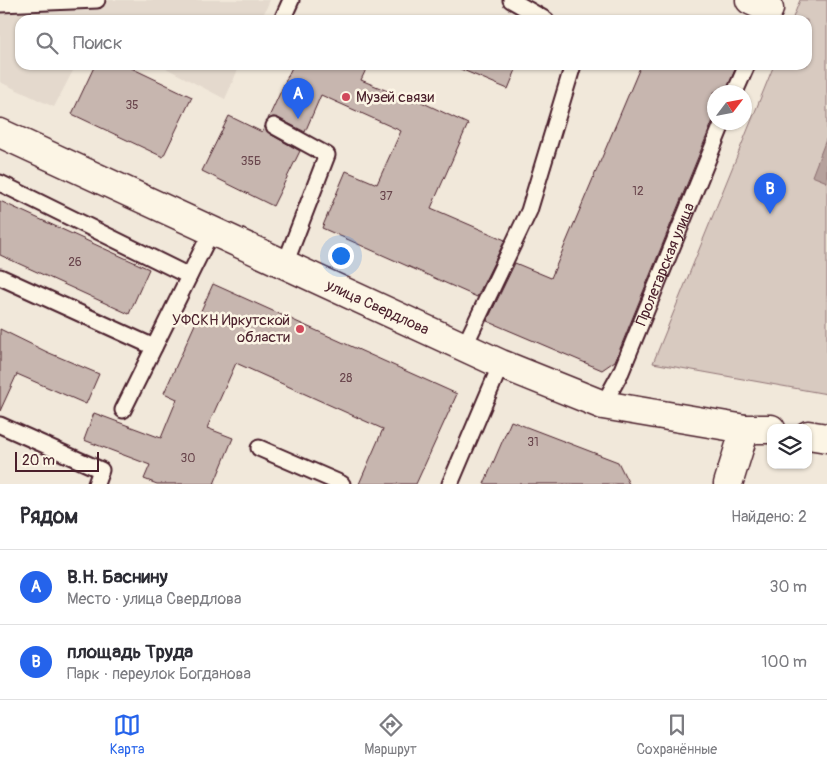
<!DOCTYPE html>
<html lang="ru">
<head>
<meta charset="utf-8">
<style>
  :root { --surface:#fff; --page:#f7f7f7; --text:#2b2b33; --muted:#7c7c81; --line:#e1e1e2; --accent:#2563eb }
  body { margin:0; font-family:Pangolin,sans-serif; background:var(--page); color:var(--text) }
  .controls { position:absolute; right:15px; bottom:15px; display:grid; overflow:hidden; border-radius:10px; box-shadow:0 1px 4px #0004 }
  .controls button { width:45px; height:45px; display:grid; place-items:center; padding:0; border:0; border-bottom:1px solid var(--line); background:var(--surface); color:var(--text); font:25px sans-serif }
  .compass { position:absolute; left:707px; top:85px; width:45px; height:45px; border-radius:50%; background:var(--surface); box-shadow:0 1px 4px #0004; rotate:58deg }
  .scale { position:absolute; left:15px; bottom:12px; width:84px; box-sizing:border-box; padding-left:5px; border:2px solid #4a1f2b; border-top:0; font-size:14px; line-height:18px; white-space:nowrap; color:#4a1f2b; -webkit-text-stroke:4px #fcf5e5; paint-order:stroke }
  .you { position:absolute; left:340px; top:255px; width:18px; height:18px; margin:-12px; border:4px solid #fff; border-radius:50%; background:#1a73e8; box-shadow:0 0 0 8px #1a73e833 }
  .badge { display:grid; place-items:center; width:32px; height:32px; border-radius:50%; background:var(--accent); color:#fff; font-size:16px; font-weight:700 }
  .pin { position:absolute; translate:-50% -41px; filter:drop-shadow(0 1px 2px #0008) }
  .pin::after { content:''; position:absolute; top:26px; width:18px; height:15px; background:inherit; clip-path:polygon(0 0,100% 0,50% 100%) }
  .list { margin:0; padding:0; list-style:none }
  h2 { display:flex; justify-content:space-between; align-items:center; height:65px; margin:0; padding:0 20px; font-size:21px }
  h2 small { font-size:16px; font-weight:400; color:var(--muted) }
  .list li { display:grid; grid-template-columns:32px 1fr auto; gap:15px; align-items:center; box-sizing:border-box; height:75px; padding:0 20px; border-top:1px solid var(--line) }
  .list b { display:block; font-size:19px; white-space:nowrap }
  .list p { margin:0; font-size:16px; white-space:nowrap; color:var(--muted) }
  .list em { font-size:16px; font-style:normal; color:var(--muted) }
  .icon { flex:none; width:28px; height:28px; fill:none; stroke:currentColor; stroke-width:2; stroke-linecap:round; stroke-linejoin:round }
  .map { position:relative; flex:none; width:827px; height:484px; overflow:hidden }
  .search { position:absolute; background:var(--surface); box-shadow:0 1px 4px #0004; left:15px; right:15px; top:15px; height:55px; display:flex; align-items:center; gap:12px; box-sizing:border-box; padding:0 18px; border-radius:15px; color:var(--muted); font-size:19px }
  .sheet { height:215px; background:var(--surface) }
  nav { display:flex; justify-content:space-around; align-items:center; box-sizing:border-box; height:70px; border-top:1px solid var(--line); background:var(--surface); font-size:14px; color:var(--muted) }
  nav a { display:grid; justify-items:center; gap:2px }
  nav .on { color:var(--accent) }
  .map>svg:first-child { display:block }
  .built { fill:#e4d9cd }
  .green { fill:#d8cac0; stroke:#917476 }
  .water { fill:#b6a19c; stroke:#8b6d6f }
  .building { fill:#c7b6af; stroke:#4a1f2b }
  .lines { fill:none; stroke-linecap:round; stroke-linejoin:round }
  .service-casing { stroke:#4a1f2b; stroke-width:19 }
  .minor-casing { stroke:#4a1f2b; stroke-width:31 }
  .service { stroke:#fcf5e5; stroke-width:15 }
  .minor { stroke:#fcf5e5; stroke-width:28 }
  .poi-dot { fill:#d1495b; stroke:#fcf5e5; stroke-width:2 }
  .labels { text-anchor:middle; stroke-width:5; stroke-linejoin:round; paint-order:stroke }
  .number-label { font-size:12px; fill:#69454c }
  .poi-label { font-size:15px; fill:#4a1f2b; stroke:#fcf5e5; text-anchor:start }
  .street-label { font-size:15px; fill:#4a1f2b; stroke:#fcf5e5 }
</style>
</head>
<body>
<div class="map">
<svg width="827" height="484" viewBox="0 0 827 484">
  <rect width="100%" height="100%" fill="#f1e8da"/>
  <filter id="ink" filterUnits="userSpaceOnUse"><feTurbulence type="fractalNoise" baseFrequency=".02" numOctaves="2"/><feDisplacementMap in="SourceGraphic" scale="10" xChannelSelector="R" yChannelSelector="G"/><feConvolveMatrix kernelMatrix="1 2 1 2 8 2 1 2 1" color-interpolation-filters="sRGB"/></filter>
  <g filter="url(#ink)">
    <!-- built -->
    <path class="built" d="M0,0H270L261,20H20V65H76L54,107L0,82Z
      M160,65H240L225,99Z"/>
    <!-- green -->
    <path class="green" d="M800,0H827V394L653,363L774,65H807V20H792Z"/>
    <!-- water -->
    <path class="water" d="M827,137V182L812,176Z"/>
    <!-- building -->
    <path class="building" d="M95,65H125L192,97L163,157L72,114Z
      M293,65H368L361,80L414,102L415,99L468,124L431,208L505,240L477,297L322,228L346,171L377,184L401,131L321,95L305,132L278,118L273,117L268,119Z
      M451,65H518L508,89Z
      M641,65H737L726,92H714V118L615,361L602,370L487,321L515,263L551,278Z
      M229,116L262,132L265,126L270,134L300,151L273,206L202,171Z
      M0,201L149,269L129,314L0,255Z
      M213,284L457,394L416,484H359L383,429L236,363L207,428L233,438L214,484H157L144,479L150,465L84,440L94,413L161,438L177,399L164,393Z
      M0,329L47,352L99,374L86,404L17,374L0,411Z
      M511,421L618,462L629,484H484Z"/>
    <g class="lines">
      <!-- service casing -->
      <g class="service-casing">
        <g id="service">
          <path d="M511,0L546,20"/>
          <path d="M0,4L97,0"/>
          <path d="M282,20L291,0"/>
          <path d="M735,92L747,65"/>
          <path d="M274,126L327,155L285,264"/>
          <path d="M0,183L189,276"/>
          <path d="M0,277L154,347"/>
          <path d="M464,347L529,211L573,65"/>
          <path id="s1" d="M603,405L621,372L723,122"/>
          <path d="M123,410L212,230"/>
          <path d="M0,425L101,470L96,484"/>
          <path d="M259,448L342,484"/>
          <path d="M450,484L501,364"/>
        </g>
      </g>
      <!-- minor casing -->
      <g class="minor-casing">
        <g id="minor">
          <path d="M750,0L769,9"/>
          <path id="s2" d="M0,133L501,364L603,405L745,429H771"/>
          <path d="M808,435L827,438"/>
          <path d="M728,484L745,429"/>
        </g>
      </g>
      <!-- service -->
      <use href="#service" class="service"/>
      <!-- minor -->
      <use href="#minor" class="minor"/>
    </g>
  </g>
  <!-- markers -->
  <g class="poi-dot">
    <circle cx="346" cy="97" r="5"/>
    <circle cx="300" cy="329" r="5"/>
  </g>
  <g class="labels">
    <!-- number labels -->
    <g class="number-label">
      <text x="132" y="109">35</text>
      <text x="251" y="165">35Б</text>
      <text x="638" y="195">12</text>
      <text x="386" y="200">37</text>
      <text x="75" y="266">26</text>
      <text x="346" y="382">28</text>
      <text x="533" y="446">31</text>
      <text x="188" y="462">30</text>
    </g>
    <!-- poi labels -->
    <g class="poi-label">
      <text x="356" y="102">Музей связи</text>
      <text x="290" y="325" text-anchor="end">УФСКН Иркутской<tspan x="290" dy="17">области</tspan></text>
    </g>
    <!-- street labels -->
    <g class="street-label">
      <text dy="5" stroke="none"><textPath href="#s1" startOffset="154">Пролетарская улица</textPath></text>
      <text dy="5" stroke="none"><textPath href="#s2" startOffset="416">улица Свердлова</textPath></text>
    </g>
  </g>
</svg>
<div class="controls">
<button><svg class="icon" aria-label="layers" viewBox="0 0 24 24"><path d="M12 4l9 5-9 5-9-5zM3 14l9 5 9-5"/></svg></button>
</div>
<svg class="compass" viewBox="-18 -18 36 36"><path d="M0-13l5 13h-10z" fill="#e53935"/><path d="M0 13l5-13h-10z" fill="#7c7c81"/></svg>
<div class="scale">20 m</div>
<div class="you"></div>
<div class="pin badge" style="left:298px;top:119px">A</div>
<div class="pin badge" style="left:770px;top:214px">B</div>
<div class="search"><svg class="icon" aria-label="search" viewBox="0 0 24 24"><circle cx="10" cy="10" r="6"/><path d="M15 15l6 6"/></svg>Поиск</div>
</div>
<section class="sheet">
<h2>Рядом<small>Найдено: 2</small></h2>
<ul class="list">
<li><span class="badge">A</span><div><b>В.Н. Баснину</b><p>Место · улица Свердлова</p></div><em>30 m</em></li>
<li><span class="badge">B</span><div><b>площадь Труда</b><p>Парк · переулок Богданова</p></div><em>100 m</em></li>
</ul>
</section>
<nav>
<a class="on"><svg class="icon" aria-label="map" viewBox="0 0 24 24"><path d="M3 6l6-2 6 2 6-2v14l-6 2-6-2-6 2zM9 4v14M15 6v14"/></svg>Карта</a>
<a><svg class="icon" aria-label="directions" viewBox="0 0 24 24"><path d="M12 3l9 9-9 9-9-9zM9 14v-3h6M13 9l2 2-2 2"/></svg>Маршрут</a>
<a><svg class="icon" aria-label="saved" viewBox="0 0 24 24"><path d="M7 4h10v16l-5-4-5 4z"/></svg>Сохранённые</a>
</nav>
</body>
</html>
